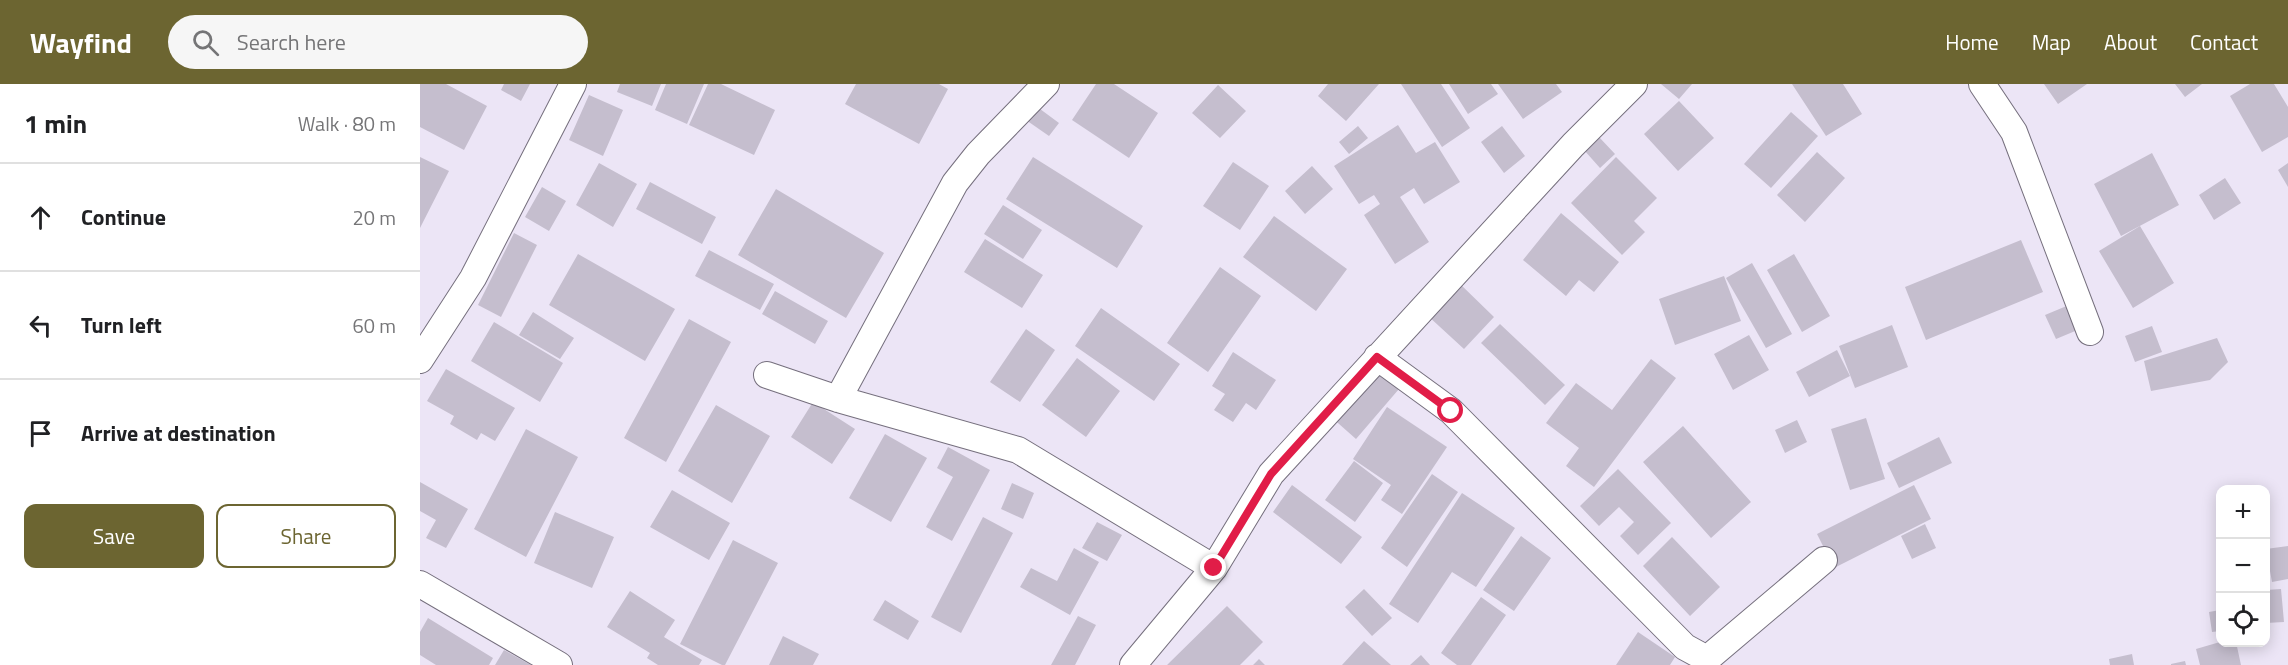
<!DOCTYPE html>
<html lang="en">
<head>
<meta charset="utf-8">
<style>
  :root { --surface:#fff; --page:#f6f6f6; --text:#202124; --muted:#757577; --line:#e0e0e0; --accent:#6c6531 }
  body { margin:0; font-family:"Titillium Web",sans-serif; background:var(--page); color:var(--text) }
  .controls { position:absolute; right:18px; bottom:18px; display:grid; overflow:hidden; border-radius:12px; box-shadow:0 3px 15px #0003 }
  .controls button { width:54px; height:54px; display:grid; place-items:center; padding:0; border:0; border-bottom:2px solid var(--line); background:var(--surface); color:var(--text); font:30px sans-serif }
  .stop { position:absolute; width:18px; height:18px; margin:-14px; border:4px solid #e11d48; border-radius:50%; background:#fff }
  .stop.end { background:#e11d48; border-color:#fff; box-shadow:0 2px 6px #0008 }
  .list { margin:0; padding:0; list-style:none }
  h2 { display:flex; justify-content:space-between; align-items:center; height:78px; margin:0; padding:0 24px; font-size:26px }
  h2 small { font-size:20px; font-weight:400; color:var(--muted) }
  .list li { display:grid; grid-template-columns:39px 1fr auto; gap:18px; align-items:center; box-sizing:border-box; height:108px; padding:0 24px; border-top:2px solid var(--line) }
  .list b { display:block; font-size:22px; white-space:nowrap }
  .list em { font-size:20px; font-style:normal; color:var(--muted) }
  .actions { display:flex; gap:12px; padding:18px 24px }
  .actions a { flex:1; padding:14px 0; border:2px solid var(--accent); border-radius:12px; text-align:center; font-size:21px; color:var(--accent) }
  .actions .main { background:var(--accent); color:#fff }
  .icon { flex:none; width:33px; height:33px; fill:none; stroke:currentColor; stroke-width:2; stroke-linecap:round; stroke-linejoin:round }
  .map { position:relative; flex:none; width:1868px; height:581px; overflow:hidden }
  header { display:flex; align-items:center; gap:36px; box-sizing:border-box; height:84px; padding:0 30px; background:var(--accent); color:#fff }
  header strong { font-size:28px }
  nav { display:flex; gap:33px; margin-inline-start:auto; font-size:21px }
  .search { width:420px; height:54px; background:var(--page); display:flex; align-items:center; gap:15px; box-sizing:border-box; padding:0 21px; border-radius:33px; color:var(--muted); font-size:22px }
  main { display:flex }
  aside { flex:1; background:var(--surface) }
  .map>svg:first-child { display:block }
  .building { fill:#c5bece }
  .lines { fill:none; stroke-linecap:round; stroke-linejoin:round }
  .minor-casing { stroke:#756f7d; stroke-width:28 }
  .minor { stroke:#fff; stroke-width:26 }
  .route { stroke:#e11d48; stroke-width:8 }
</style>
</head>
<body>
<header>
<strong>Wayfind</strong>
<div class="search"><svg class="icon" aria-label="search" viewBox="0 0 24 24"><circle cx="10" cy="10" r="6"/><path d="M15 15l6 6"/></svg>Search here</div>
<nav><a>Home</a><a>Map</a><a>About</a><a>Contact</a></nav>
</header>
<main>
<aside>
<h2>1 min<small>Walk · 80 m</small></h2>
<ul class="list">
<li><svg class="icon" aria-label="ahead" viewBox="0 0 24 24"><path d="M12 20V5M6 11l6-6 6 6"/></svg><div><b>Continue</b></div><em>20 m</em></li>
<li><svg class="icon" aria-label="left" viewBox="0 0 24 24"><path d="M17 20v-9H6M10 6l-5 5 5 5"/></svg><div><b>Turn left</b></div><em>60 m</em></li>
<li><svg class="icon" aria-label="arrive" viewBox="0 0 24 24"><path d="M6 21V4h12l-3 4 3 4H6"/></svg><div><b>Arrive at destination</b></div></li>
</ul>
<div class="actions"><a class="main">Save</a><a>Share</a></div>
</aside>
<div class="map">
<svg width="1868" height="581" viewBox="0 0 1868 581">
  <rect width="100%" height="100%" fill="#ece5f6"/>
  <!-- building -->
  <path class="building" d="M0,0H26L67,22L44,66L0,43Z
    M84,0H110L101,17L81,6Z
    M200,0H241L232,22L197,8Z
    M246,0H284L267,40L235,26Z
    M288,0H301L355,26L334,71L269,41Z
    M436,0H519L528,5L499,60L425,20Z
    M676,0H694L738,29L709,74L652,36Z
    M908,0H959L926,37L898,12Z
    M981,0H1021L1050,44L1022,63Z
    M1029,0H1071L1078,10L1048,30Z
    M1078,0H1136L1142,8L1103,35Z
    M1241,0H1272L1259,15Z
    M1372,0H1423L1442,30L1406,52Z
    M1624,0H1667L1638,20Z
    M1755,0H1782L1765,13Z
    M1830,0H1854L1868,23V53L1842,68L1810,12Z
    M798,1L826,27L800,54L772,29Z
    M169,11L203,26L183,72L149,56Z
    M1259,17L1294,54L1258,87L1224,50Z
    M616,22L639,39L629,52L606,36Z
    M1371,28L1398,52L1351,104L1324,80Z
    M978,41L996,69L1015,58L1040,98L1004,120L994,104L980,113L1009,158L975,180L944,131L960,120L954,111L939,120L914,82Z
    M938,42L948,54L929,70L919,58Z
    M1082,42L1105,72L1084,89L1061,58Z
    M1179,53L1195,70L1180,84L1164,66Z
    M1397,68L1425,94L1385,138L1357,111Z
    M1732,69L1759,121L1701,152L1674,100Z
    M0,73L29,87L0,144Z
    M613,73L723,142L697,184L586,115Z
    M1196,73L1237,114L1214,137L1225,148L1202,171L1151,119Z
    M813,78L849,102L820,146L783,122Z
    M179,79L217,100L193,143L156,121Z
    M1868,79V103L1858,86Z
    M892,82L913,105L885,130L865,107Z
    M1805,94L1821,119L1794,136L1779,111Z
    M230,98L296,133L282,160L216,125Z
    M122,103L146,117L129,147L105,133Z
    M356,105L464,169L426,234L318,171Z
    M583,121L622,146L603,175L564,150Z
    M1141,129L1199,178L1174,208L1159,196L1146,212L1103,176Z
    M854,132L927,185L896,227L823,173Z
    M1720,142L1754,199L1713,224L1679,167Z
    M94,149L117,161L81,233L58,221Z
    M565,155L623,191L602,224L544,188Z
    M1601,156L1623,208L1506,256L1485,203Z
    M289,166L354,200L340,226L275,192Z
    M158,170L255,225L225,277L129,221Z
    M1374,170L1410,232L1382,248L1347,186Z
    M1332,179L1372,250L1346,264L1306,194Z
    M800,183L841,212L788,288L747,259Z
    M1304,192L1321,237L1255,261L1239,215Z
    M1038,198L1074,233L1044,265L1007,231Z
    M355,207L408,237L395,260L342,230Z
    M1649,221L1660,245L1636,255L1625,231Z
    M681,224L760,280L734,317L655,262Z
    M113,228L154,254L140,275L99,251Z
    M269,235L311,258L246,378L204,354Z
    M74,238L143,279L120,318L51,277Z
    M1080,240L1145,301L1125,321L1061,259Z
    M1472,241L1488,283L1435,304L1419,262Z
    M1732,242L1742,268L1715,278L1705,252Z
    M606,245L635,266L600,318L570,298Z
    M1329,251L1349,286L1313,306L1294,270Z
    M1797,254L1808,278L1790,296L1731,307L1724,277Z
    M1417,266L1430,292L1389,313L1376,288Z
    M813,268L856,296L836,326L826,319L813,338L794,326L805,310L792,302Z
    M657,274L700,307L666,353L622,321Z
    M958,275L985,298L936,355L910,332Z
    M1231,275L1256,294L1174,403L1146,382L1159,364L1126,339L1156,299L1192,326Z
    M26,285L95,324L75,357L61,349L57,356L30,340L34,332L7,317Z
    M393,318L435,345L412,380L371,353Z
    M296,321L350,352L312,419L258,387Z
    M967,323L1027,363L982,430L961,416L971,401L933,375Z
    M1446,334L1465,395L1430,406L1411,345Z
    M1377,336L1387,358L1365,369L1355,346Z
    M1263,342L1331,418L1291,454L1223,378Z
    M106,345L158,373L106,473L54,445Z
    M465,350L507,374L471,438L429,414Z
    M1519,353L1532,379L1479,404L1467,379Z
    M528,363L570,386L532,457L506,443L533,393L517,384Z
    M934,377L963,399L935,438L905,416Z
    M1198,385L1251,439L1218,471L1200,452L1214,438L1199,423L1179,442L1160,422Z
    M1012,390L1038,408L987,483L961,464Z
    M0,398L48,425L26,464L6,454L16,436L0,427Z
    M592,399L614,409L603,435L581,425Z
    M872,401L942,453L921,480L853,428Z
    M1494,401L1511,435L1414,484L1397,450Z
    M252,406L310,439L289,476L230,443Z
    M1042,409L1095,444L1056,503L1032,488L998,539L969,520Z
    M135,428L194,453L172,504L114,479Z
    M563,433L593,449L541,549L511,533Z
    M677,438L702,451L687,477L662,464Z
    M1505,440L1516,464L1492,475L1481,452Z
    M1101,452L1131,474L1094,527L1063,506Z
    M1252,453L1300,503L1270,532L1223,482Z
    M313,456L358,479L305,581H302L260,560Z
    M1868,462V495L1852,498L1846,465Z
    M654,464L679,478L650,531L600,503L611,484L637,497Z
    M944,505L972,534L952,552L925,523Z
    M1861,505L1864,538L1846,539V506Z
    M210,507L255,536L244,553L282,576L279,581H238L227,574L230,569L187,543Z
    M1061,513L1086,531L1051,581H1037L1021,569Z
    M465,516L499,537L488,556L453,536Z
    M807,522L843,558L820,581H747Z
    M1800,526V547L1792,548L1789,528Z
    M658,532L676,541L655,581H631Z
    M8,534L73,574L69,581H16L0,571V548Z
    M1218,548L1255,573L1250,581H1196Z
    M363,552L399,570L393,581H349Z
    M944,557L971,581H922Z
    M1800,558H1816L1821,581H1780L1776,565Z
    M84,566L111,581H75Z
    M1712,570L1714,581H1690L1689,575Z
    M1001,571L1010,581H990Z
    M839,575L845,581H833Z
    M1765,577L1766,581H1751V580Z"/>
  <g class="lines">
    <!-- minor casing -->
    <g class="minor-casing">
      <path id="minor" d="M1562,0L1594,48L1670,248
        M957,273L1031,327L1265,563L1287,575L1404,476
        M0,276L53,194L153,0
        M347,291L418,315L598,366L794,484
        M418,315L535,99L558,70L626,0
        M0,500L139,581
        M713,581L794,484L851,390L1153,61L1214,0"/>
    </g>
    <!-- minor -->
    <use href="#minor" class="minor"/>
  </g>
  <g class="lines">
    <!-- route -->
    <path class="route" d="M794,484L851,390L957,273L1031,327"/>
  </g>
</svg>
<div class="controls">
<button>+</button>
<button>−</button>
<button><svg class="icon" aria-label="locate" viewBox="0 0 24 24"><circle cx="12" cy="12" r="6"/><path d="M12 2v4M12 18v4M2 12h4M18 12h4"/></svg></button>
</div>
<div class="stop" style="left:1031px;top:327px"></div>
<div class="stop end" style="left:794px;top:484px"></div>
</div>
</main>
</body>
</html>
